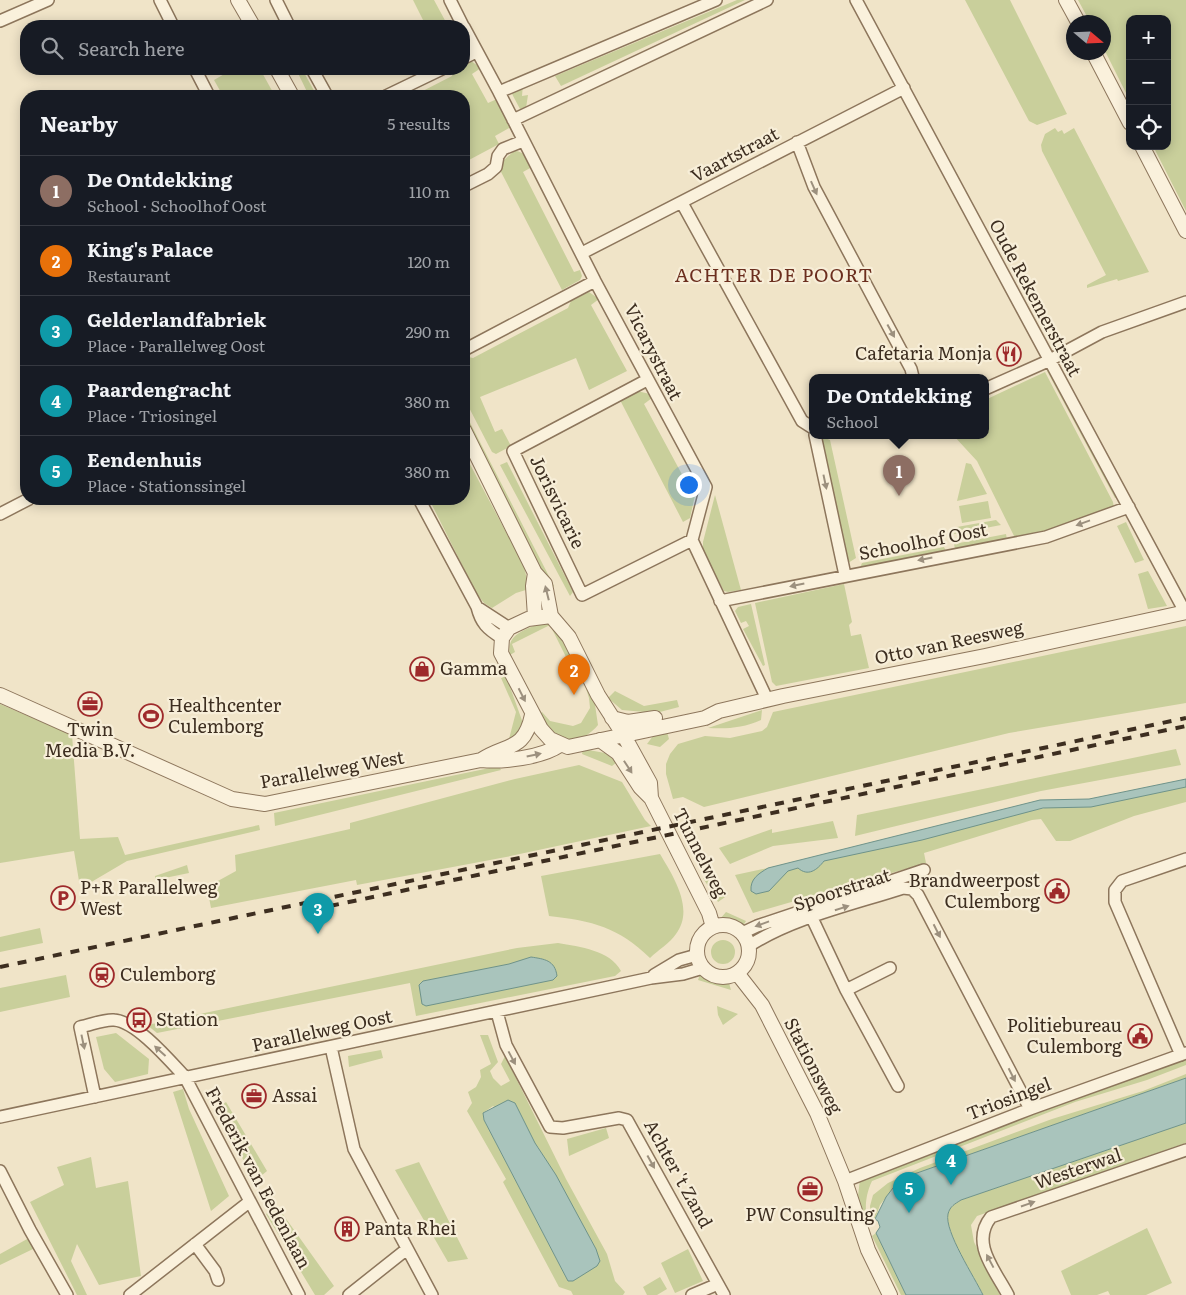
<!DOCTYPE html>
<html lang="en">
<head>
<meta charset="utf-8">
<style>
  :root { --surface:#171b24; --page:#20242c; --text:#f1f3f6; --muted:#9ea1a6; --line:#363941; --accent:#cc999b }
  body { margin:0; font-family:Literata,serif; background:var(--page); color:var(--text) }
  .controls { position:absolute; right:15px; top:15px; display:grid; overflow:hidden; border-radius:10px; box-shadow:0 2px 12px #0003 }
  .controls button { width:45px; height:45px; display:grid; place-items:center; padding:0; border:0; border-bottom:1px solid var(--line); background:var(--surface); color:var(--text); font:25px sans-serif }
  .compass { position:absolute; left:1066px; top:15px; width:45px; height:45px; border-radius:50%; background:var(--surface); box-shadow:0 2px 12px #0003; rotate:109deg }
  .you { position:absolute; left:688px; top:484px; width:18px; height:18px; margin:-12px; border:4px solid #fff; border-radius:50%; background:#1a73e8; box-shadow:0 0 0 8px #1a73e833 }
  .badge { display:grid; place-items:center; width:32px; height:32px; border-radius:50%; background:var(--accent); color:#fff; font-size:16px; font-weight:700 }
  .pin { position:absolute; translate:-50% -41px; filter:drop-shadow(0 1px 2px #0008) }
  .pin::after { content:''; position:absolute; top:26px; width:18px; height:15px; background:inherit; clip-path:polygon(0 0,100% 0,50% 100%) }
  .popup { position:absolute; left:809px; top:374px; width:180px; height:65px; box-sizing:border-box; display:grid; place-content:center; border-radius:10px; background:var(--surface); filter:drop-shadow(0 1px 4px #0005); font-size:16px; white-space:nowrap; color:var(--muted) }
  .popup b { font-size:19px; color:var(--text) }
  .popup::after { content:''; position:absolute; left:50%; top:100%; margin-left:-10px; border:10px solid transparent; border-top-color:var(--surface) }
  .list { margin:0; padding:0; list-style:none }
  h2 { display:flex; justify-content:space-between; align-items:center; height:65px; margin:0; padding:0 20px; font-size:21px }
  h2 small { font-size:16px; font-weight:400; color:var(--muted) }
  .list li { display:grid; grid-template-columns:32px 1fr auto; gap:15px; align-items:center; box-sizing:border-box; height:70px; padding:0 20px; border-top:1px solid var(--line) }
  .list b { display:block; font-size:19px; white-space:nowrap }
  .list p { margin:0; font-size:16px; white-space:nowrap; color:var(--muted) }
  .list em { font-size:16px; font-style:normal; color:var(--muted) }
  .icon { flex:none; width:28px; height:28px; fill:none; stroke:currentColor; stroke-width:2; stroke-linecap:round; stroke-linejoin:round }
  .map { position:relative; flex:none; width:1186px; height:1295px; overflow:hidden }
  .search { position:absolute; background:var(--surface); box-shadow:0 2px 12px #0003; left:20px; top:20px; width:450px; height:55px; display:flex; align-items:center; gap:12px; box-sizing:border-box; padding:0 18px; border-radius:20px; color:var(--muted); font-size:19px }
  .panel { position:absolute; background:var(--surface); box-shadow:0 2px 12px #0003; left:20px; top:90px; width:450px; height:415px; border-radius:20px }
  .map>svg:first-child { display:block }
  .green { fill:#c9cf9b; fill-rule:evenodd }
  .water { fill:#a9c4bc; stroke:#6f938a }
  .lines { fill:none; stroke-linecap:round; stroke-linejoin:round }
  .minor-casing { stroke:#8d765c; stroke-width:14 }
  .tertiary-casing { stroke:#8d765c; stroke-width:16 }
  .minor { stroke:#faf1dc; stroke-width:11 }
  .tertiary { stroke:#faf1dc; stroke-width:14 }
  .rail { stroke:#3d2e20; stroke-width:4; stroke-dasharray:9 9; stroke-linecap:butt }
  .oneway { fill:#9c907e }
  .labels { text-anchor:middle; stroke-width:4.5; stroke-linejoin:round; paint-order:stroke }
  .street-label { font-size:18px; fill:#3d2e20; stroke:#f7eed8 }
  .poi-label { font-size:18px; fill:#3d2e20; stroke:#f7eed8; text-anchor:start }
  .neighbourhood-label { font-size:19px; letter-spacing:1px; fill:#6b2e1e; stroke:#f7eed8 }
</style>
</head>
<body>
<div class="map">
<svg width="1186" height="1295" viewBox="0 0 1186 1295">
  <rect width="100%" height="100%" fill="#f0e4c8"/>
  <!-- green -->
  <path class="green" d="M413,0H434L448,26H426Z
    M737,0H745L561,86L555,76Z
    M965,0H1010L1067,114L1037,125L1029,121Z
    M1078,0H1186V211L1153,146H1167V19H1130V101L1104,49V22H1090Z
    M471,61L481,68L472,74L488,103L497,99L511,127L495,136L499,144L469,160L464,147V96H413L452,76L454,69H464V63Z
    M233,69H260L275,96H223L214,80Z
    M296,69H302L317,96H309Z
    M523,84L522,96L528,95L526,108L520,109L511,92Z
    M1055,128L1058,132L1062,130L1064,134L1074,128L1149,272L1118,281L1117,279L1087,288V285L1106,275L1042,151L1041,145L1045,134Z
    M514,151C525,151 528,159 532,167L523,172L574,272L580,270L582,276L580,280L562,290L500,170L504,160Z
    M589,292L599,299L591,305L627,371L589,390L576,358L480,397L495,432L502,429L511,446L496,454L492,452L464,398V356L473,358L568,308L571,301Z
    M1049,368L1119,497L1115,498L1047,371Z
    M1045,372L1113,502L1114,508L1057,529L1016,540L977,461L953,435H985V400Z
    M637,391L650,394L652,398L644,404L692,493L696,491L690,518L683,522L620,400Z
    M464,411L554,586L550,589L464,422Z
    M820,436L830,440L856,558L848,563Z
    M464,453L524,566L529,589L516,593L492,608L484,603L476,593L429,499H464Z
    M507,462L573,592L570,596L500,465Z
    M966,463L971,464L987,494L957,501Z
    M715,495L741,590L728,592L724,591L703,551V542Z
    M988,501L991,518L962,523L959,506Z
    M996,520L1001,525L954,534L957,527Z
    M1126,522L1144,560L1135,563L1117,526Z
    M1006,534L1007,540L955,549L954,544Z
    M944,547L946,551L860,568L862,563Z
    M1148,571L1167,606L1148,609L1138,574Z
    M844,584L852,622L849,625L851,636L861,634L869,668L776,686L772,682L755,603Z
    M751,604L765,665L763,666L743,629L749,626L746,621L741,623L735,611L738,607Z
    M542,622L551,623L556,627L594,698L598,725C590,735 573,746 560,739C553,734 545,722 539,715L542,712L550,721L573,726L581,723L590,708L589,698L584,682L575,675L550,625L512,644L515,652L510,655C506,633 525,631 542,622Z
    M1186,626V703L1009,733L704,807L683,797L673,799L666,774V764L670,754L678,744L705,736L730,738L762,731L767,727L773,712Z
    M506,676L524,726L515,738L509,739L516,712L501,678Z
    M615,691L644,706L677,700L679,707L656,713L622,710L608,698Z
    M0,704L72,735L80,839L118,837L125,855L259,825L260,830L127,861L88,884L87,881H79L74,851L0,863Z
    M762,710L761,720C743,728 728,729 708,728Z
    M667,732L669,739L660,747L647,744L653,736Z
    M583,749L605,753L617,762L612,766L582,754Z
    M1176,749L1181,765L1041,791L855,836L857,815Z
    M579,765L622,782L645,820L651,826L506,857L357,885L356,880L211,908L207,887L236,871L235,855L350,829V823L515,779Z
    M499,766L501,770L275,826L274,813Z
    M1186,780V802L1134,816L1070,841H1056L1041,819L1032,820L924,853L926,863L753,913L735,875L1035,810Z
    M833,821L838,838L773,846L730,864L719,848L772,829V833Z
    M660,854C673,876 695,909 676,934C670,943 658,950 650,958C618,927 593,921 549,916L541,876Z
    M187,865L189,873L155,880V876Z
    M714,875L728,895L718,902L703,878Z
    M726,912L746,921L743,926L720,919Z
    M40,928L43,943L0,952V937Z
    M711 952a12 12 0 1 1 24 0a12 12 0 1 1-24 0Z
    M558,943C580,947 610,950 621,971L615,976L416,1016L410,983L157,1033L147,1025L517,948Z
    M701,972L729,983L731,990L698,980Z
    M66,975L70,997L0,1012V988Z
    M717,1006L738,1014L723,1025L718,1015Z
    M116,1033L149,1059L148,1074L115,1082L104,1069L96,1037Z
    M480,1035H488L498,1062L490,1071L493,1078L501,1086L510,1081L501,1064L505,1056L566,1179L607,1254L615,1281L625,1292L623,1295H573L571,1291L559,1287L503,1182L506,1179L467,1111L472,1103L468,1092L476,1087L481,1077L480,1070L491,1064ZM493,1106L538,1147L596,1249L568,1281L484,1120L483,1113Z
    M381,1050L383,1058L349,1067L348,1056Z
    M1186,1058V1065L1147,1080L1075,1102L872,1181C865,1196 865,1207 867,1224L864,1225L858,1196L860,1179Z
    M1186,1074V1078L900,1179L880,1205L875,1219H871L870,1206L873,1195L888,1183L920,1168L1052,1119L1143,1091Z
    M183,1089L189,1109L229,1196L211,1211L173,1092Z
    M226,1102L267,1171L255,1181L216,1110Z
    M1186,1123V1143L977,1216L971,1225L974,1242L1000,1295H983C975,1278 944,1231 948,1214C950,1206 955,1204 961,1200Z
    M606,1128L609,1138L569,1156L567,1139Z
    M91,1157L96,1188L128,1181L141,1276L99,1285L77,1244L71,1261L87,1295H77L30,1202L64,1185L57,1167Z
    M419,1162L468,1259L448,1262L395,1170Z
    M277,1206L334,1286L324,1295H315L266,1214Z
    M1147,1228L1172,1283L1146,1295H1110L1108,1291L1097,1295H1071L1061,1271Z
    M876,1233L906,1295H901L872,1236Z
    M29,1238L34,1245L33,1249L0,1265V1254Z
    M688,1249L703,1281L675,1293L661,1263Z
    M660,1277L667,1289L657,1295H647L643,1287Z"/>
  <!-- water -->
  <path class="water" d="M1186,779V787L1091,807L1043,808L922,840L824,861C817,870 808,877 798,868L788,871L769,891L756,894L751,891C750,879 758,874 768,868L1040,800L1089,799Z
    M531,957C544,959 555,960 557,976L553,980L426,1006L422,1004L419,985L423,981L509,964Z
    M1186,1078V1123L961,1200C955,1204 950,1206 948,1214C944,1231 975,1278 983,1295H906L876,1233L880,1227L878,1221L875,1219L886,1197L900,1179Z
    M508,1100L515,1103L535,1143L556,1175L596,1249L600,1261L597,1266L573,1281H568L484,1120L483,1113Z"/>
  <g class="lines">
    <!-- minor casing -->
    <g class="minor-casing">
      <path id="minor" d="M160,0L173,26
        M276,0L289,26
        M450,0L463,26
        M856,0L1185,612
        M0,21L48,0
        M464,27L499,92L595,281L706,487L692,540L767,699
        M464,58L476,52
        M195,69L209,96
        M312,69L327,96
        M499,92L716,0
        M386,96L442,69
        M513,120L767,0
        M797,142L814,187L911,369L913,377
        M464,186L488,174L496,167L498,156L503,149L523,141
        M682,203L802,421L813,428
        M582,253L904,88
        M464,350L595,281
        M647,380L513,451L582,595L692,540
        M985,389L1048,361L1102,332L1186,302
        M815,435L845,575
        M419,499L477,607C481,623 487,629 502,638
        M0,514L29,499
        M720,601L1046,537L1129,507
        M477,607L509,628
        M812,918L846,990L898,1086
        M742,933L757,926L924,870
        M749,946C791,918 854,904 903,888L912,889L918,895L1030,1109
        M654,975L679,960L697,955
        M846,990L890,968
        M497,1012L506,1045L550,1127L563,1128L619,1118L627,1120L724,1295
        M331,1047L354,1149L432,1295
        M1181,1055L1115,902V890L1122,881L1186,859
        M95,1097L80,1027C91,1025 104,1019 114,1020C136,1021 170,1061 185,1077L299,1295
        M0,1117L651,978L683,974L703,968
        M0,1171L30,1230L67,1295
        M845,1181L1030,1109L1186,1053
        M195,1244L215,1271L218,1280
        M130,1295L249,1202
        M349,1295L407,1249
        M692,1295L718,1284
        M1008,1295C995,1270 970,1243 991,1217L1186,1150"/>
    </g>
    <!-- tertiary casing -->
    <g class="tertiary-casing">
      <path id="tertiary" d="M238,0L253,26
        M1066,0L1078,22
        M1093,52L1130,123
        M277,69L292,96
        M1142,146L1186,231
        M464,430L535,573L545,584L551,616L569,637L598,695L623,734L650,783L651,798
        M535,573L533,586L535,617
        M551,616L528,619L509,628L502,638L501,653L541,729L550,739L568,747L705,718L719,711L783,696L985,656L1186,612
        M0,695L232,799L265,804L481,760C503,762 541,758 560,745
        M612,718L628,722L655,718
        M600,740L618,753L640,787L651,798L709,913L713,927
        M481,760C507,743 524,752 532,715
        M697 951a26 26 0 1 1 52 0a26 26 0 1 1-52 0Z
        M737,973L762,1005L817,1113L845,1181L868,1250L890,1295"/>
    </g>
    <!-- minor -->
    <use href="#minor" class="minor"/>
    <!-- tertiary -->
    <use href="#tertiary" class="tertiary"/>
    <!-- rail -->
    <path class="rail" d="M330,906L1186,726
      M0,967L1186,718"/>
  </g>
  <!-- one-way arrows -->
  <defs><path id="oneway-solid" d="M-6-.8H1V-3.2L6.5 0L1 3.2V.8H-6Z" transform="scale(1.25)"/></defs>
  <g class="oneway">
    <use href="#oneway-solid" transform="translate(814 188) rotate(66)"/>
    <use href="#oneway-solid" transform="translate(891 331) rotate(61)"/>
    <use href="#oneway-solid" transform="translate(825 482) rotate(78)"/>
    <use href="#oneway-solid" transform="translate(1083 523) rotate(160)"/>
    <use href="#oneway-solid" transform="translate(925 559) rotate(169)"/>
    <use href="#oneway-solid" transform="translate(797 585) rotate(168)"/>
    <use href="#oneway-solid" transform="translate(547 593) rotate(-104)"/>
    <use href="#oneway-solid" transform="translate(522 695) rotate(63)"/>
    <use href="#oneway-solid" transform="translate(534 755) rotate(-12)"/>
    <use href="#oneway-solid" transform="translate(628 767) rotate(57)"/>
    <use href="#oneway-solid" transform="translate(842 908) rotate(-18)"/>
    <use href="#oneway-solid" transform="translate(762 924) rotate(160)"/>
    <use href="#oneway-solid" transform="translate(937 931) rotate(63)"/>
    <use href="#oneway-solid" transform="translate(83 1042) rotate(78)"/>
    <use href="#oneway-solid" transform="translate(160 1051) rotate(-138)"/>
    <use href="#oneway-solid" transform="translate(512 1058) rotate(62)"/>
    <use href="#oneway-solid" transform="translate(1012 1075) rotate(63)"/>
    <use href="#oneway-solid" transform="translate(651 1162) rotate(61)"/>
    <use href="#oneway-solid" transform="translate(1028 1204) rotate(-19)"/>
    <use href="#oneway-solid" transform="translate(990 1261) rotate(-118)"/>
  </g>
  <!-- icons -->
  <defs>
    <g id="restaurant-ring" transform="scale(1.25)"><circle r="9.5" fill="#f7eed8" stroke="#9e2a2b" stroke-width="1.5"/><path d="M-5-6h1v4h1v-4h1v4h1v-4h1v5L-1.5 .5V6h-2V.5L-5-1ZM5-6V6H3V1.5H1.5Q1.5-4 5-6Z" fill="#9e2a2b"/></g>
    <g id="shop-ring" transform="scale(1.25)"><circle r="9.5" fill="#f7eed8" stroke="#9e2a2b" stroke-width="1.5"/><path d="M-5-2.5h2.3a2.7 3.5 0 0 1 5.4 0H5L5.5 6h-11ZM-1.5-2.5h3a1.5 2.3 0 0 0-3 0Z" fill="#9e2a2b"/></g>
    <g id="office-ring" transform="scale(1.25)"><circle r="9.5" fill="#f7eed8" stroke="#9e2a2b" stroke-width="1.5"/><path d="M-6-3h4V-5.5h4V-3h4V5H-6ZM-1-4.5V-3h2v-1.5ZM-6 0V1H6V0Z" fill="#9e2a2b"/></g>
    <g id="stadium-ring" transform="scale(1.25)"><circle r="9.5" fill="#f7eed8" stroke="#9e2a2b" stroke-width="1.5"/><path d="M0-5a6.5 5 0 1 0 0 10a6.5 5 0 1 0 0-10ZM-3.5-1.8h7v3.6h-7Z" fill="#9e2a2b"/></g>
    <g id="civic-ring" transform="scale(1.25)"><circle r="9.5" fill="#f7eed8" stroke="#9e2a2b" stroke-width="1.5"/><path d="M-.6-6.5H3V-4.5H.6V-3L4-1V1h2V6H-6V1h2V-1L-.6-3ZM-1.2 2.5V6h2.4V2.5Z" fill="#9e2a2b"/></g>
    <g id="parking-ring" transform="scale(1.25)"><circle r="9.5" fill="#f7eed8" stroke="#9e2a2b" stroke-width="1.5"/><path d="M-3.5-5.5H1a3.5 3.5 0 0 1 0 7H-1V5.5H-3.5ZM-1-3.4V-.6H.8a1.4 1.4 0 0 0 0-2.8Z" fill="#9e2a2b"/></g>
    <g id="station-ring" transform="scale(1.25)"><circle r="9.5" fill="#f7eed8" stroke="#9e2a2b" stroke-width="1.5"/><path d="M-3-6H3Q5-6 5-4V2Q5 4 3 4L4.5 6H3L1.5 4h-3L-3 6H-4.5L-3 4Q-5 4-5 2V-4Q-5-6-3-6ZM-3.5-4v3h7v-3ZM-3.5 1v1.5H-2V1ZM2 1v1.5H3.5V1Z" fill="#9e2a2b"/></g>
    <g id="bus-ring" transform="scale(1.25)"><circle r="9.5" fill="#f7eed8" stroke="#9e2a2b" stroke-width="1.5"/><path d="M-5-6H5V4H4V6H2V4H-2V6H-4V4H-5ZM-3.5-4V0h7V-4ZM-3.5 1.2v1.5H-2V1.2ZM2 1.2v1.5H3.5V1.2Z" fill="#9e2a2b"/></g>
    <g id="building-ring" transform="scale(1.25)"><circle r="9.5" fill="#f7eed8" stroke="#9e2a2b" stroke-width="1.5"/><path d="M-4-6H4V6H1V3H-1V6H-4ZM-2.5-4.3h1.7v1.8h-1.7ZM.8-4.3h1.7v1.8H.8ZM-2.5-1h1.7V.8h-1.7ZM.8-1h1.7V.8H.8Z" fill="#9e2a2b"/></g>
  </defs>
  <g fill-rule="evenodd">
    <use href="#restaurant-ring" x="1009" y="354"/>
    <use href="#shop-ring" x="422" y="669"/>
    <use href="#office-ring" x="90" y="704"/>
    <use href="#stadium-ring" x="151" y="716"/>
    <use href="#civic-ring" x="1057" y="891"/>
    <use href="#parking-ring" x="63" y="898"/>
    <use href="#station-ring" x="102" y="975"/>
    <use href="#bus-ring" x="139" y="1020"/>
    <use href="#civic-ring" x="1140" y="1036"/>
    <use href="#office-ring" x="254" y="1096"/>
    <use href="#office-ring" x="810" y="1189"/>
    <use href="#building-ring" x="347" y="1229"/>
  </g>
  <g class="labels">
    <!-- street labels -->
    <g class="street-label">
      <text transform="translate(735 155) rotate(-28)" y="6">Vaartstraat</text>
      <text transform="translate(1035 298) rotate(62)" y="6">Oude Rekemerstraat</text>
      <text transform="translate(653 352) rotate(63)" y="6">Vicarystraat</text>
      <text transform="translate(557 502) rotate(64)" y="6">Jorisvicarie</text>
      <text transform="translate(923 542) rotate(-11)" y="6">Schoolhof Oost</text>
      <text transform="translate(949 643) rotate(-12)" y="6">Otto van Reesweg</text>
      <text transform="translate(332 770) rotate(-10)" y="6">Parallelweg West</text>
      <text transform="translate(700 853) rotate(63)" y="6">Tunnelweg</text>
      <text transform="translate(842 890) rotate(-18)" y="6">Spoorstraat</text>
      <text transform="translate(322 1031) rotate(-12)" y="6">Parallelweg Oost</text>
      <text transform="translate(813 1066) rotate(63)" y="6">Stationsweg</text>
      <text transform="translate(1009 1099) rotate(-21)" y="6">Triosingel</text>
      <text transform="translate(1078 1169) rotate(-19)" y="6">Westerwal</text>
      <text transform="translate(678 1174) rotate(61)" y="6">Achter 't Zand</text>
      <text transform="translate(258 1178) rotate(62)" y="6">Frederik van Eedenlaan</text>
    </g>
    <!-- poi labels -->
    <g class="poi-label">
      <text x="992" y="360" text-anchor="end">Cafetaria Monja</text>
      <text x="440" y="675">Gamma</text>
      <text x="168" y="712">Healthcenter<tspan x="168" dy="21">Culemborg</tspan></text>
      <text x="90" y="736" text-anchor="middle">Twin<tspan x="90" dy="21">Media B.V.</tspan></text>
      <text x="1040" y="887" text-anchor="end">Brandweerpost<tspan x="1040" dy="21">Culemborg</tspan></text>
      <text x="80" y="894">P+R Parallelweg<tspan x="80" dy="21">West</tspan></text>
      <text x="120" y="981">Culemborg</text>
      <text x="156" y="1026">Station</text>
      <text x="1122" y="1032" text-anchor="end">Politiebureau<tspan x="1122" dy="21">Culemborg</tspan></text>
      <text x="272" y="1102">Assai</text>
      <text x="810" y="1221" text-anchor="middle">PW Consulting</text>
      <text x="364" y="1235">Panta Rhei</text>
    </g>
    <!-- neighbourhood labels -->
    <g class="neighbourhood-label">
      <text x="774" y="282">ACHTER DE POORT</text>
    </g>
  </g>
</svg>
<div class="controls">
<button>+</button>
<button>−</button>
<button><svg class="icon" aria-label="locate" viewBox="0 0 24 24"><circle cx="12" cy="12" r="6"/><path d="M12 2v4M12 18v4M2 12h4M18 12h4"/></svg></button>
</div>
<svg class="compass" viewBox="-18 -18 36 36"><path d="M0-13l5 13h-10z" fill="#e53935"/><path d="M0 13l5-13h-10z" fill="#9ea1a6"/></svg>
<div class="you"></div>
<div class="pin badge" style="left:899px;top:496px;background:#8d6e63">1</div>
<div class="popup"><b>De Ontdekking</b>School</div>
<div class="pin badge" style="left:574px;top:695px;background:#e8710a">2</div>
<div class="pin badge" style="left:318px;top:934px;background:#0f9aa8">3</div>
<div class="pin badge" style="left:951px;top:1185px;background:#0f9aa8">4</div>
<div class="pin badge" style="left:909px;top:1213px;background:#0f9aa8">5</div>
<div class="search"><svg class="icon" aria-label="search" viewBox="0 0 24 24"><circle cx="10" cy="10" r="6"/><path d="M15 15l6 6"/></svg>Search here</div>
<section class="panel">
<h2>Nearby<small>5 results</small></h2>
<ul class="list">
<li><span class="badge" style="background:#8d6e63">1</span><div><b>De Ontdekking</b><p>School · Schoolhof Oost</p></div><em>110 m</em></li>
<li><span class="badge" style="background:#e8710a">2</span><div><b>King's Palace</b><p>Restaurant</p></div><em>120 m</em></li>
<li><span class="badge" style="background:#0f9aa8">3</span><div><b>Gelderlandfabriek</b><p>Place · Parallelweg Oost</p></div><em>290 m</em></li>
<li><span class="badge" style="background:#0f9aa8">4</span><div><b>Paardengracht</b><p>Place · Triosingel</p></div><em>380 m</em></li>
<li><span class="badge" style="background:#0f9aa8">5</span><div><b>Eendenhuis</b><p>Place · Stationssingel</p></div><em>380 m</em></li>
</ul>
</section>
</div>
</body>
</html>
